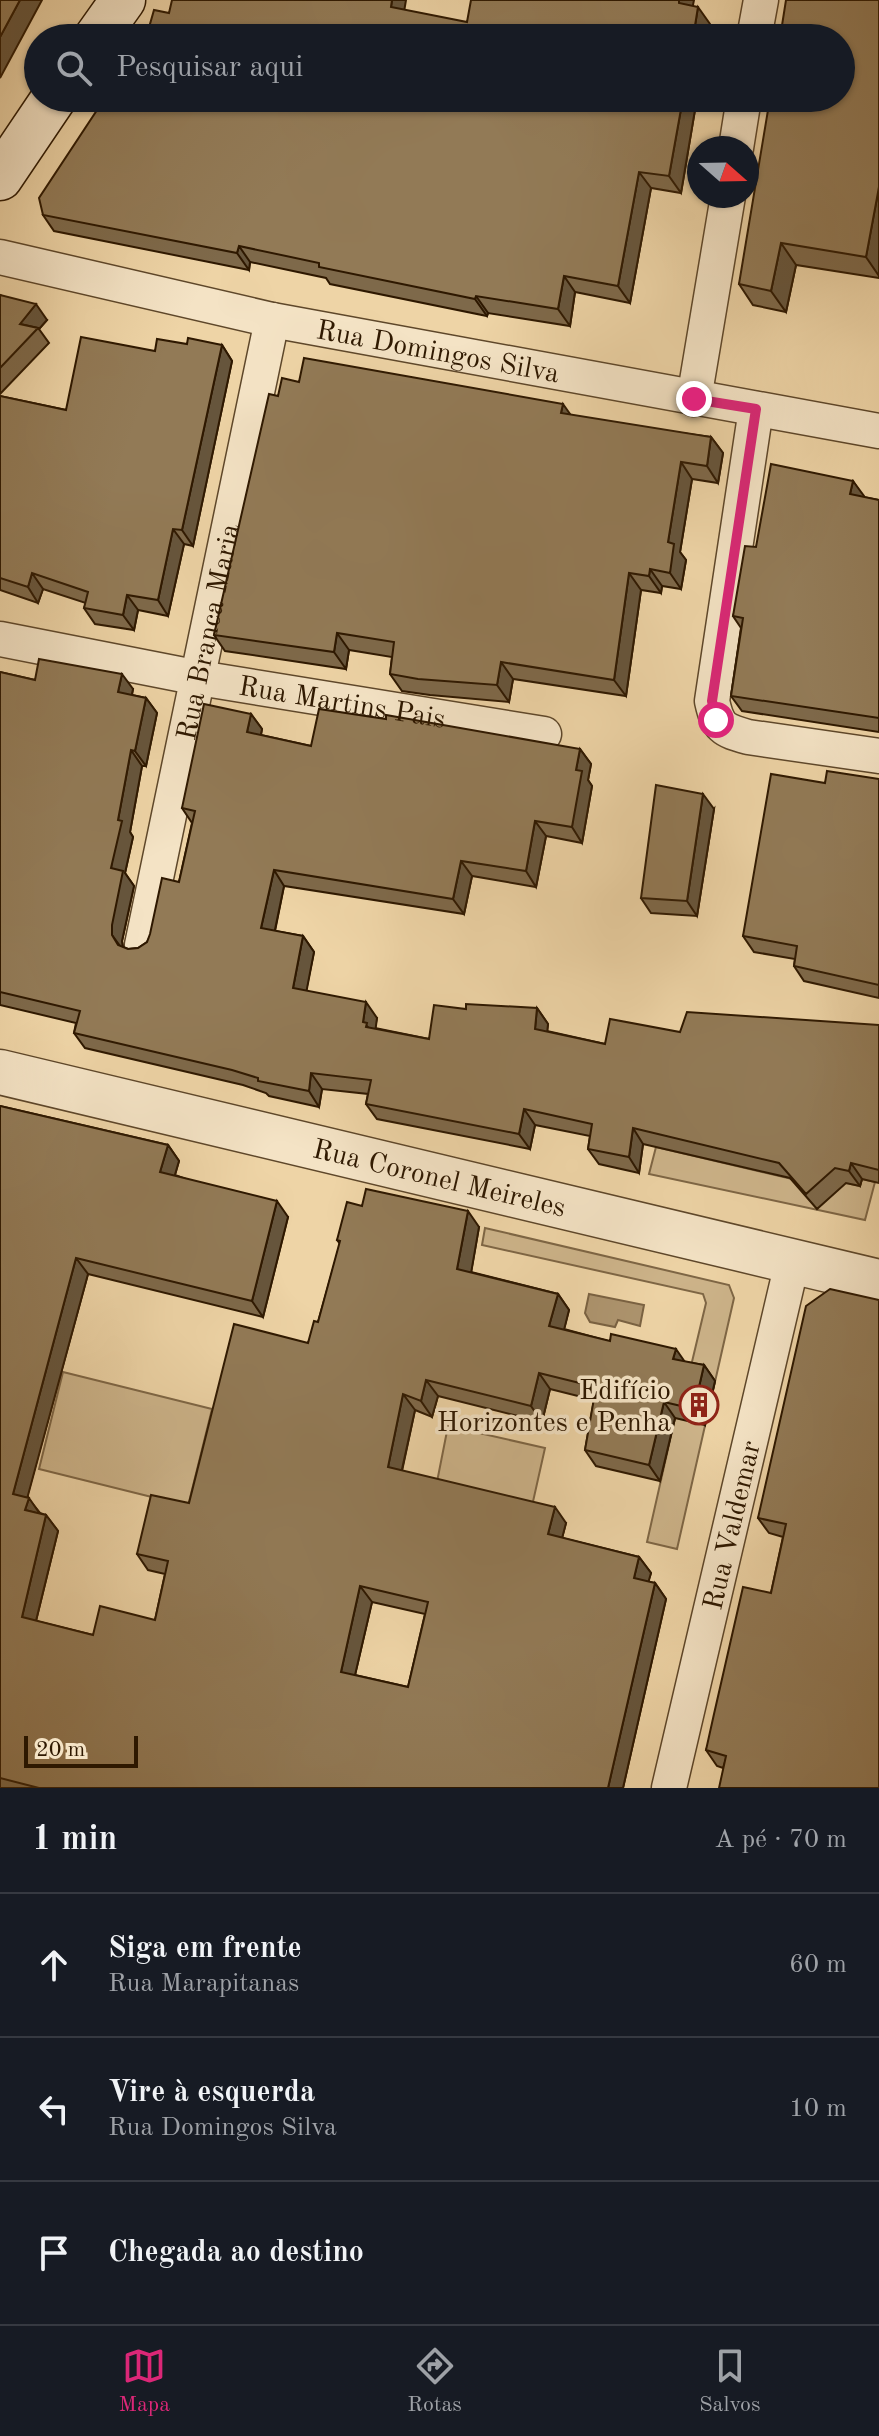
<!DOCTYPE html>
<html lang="pt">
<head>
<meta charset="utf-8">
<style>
  :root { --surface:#171b24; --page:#20242c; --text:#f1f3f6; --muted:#9ea1a6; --line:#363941; --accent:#db2777 }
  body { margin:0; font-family:"Old Standard TT",serif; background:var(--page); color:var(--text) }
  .compass { position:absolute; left:687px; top:136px; width:72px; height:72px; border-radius:50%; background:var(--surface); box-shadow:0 2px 6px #0004; rotate:110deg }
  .scale { position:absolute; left:24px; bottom:20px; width:114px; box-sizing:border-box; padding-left:8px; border:4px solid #2e1800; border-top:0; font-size:22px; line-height:28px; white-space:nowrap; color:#2e1800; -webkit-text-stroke:6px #f4e3c5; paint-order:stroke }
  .stop { position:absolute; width:24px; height:24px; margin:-18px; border:6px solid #db2777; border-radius:50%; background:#fff }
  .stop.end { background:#db2777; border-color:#fff; box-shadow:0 2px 8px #0008 }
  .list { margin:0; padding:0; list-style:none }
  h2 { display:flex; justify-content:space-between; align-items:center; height:104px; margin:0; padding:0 32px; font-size:34px }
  h2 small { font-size:26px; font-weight:400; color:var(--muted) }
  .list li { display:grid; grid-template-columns:52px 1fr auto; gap:24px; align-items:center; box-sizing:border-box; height:144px; padding:0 32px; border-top:2px solid var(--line) }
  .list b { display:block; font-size:30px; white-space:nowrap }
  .list p { margin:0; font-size:26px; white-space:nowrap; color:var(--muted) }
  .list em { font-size:26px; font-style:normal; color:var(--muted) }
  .icon { flex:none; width:44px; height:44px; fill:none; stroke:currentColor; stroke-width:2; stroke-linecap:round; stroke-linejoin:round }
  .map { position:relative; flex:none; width:879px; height:1788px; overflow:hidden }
  .search { position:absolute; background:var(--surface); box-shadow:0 2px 6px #0004; left:24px; right:24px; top:24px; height:88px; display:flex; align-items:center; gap:20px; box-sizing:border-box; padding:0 28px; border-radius:44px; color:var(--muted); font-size:30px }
  .sheet { height:536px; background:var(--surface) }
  nav { display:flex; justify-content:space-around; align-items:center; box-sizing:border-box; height:112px; border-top:2px solid var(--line); background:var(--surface); font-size:22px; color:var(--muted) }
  nav a { display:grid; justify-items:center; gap:4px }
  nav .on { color:var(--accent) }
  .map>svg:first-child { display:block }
  .green { fill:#cdb48a; stroke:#7e6645; stroke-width:2 }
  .water { fill:#ad946e; stroke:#7a6242; stroke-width:2 }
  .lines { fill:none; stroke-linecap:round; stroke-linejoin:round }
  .minor-casing { stroke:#5e472a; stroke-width:37 }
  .tertiary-casing { stroke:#5e472a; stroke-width:47 }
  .secondary-casing { stroke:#2e1800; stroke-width:47 }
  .minor { stroke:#f4e3c5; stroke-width:34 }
  .tertiary { stroke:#f4e3c5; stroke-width:44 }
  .secondary { stroke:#f4e3c5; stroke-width:44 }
  .wall { fill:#7e694a; stroke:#2e1800; stroke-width:2; fill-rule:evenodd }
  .shaded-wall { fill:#66553c; stroke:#2e1800; stroke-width:2 }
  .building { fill:#927a56; stroke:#2e1800; stroke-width:2; fill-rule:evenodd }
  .route { stroke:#db2777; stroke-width:10 }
  .labels { text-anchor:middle; stroke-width:7; stroke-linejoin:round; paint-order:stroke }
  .street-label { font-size:28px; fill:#2e1800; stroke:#f4e3c5 }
  .poi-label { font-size:28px; fill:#2e1800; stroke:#f4e3c5; text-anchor:end }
</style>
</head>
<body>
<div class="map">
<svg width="879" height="1788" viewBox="0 0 879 1788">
  <rect width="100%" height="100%" fill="#eed4a6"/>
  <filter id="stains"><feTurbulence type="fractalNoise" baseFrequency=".0025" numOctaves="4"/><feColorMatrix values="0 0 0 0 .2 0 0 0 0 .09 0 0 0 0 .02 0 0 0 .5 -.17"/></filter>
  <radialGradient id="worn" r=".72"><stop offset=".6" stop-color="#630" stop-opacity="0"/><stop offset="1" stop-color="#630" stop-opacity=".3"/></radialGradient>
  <!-- green -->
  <path class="green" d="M656,1147L796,1180L806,1174L860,1186L862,1179L875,1182L865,1220L649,1174Z
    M485,1228L729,1285L734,1298L677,1549L647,1542L687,1365L691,1366L706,1303L703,1294L482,1245Z
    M63,1372L212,1409L188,1506L39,1469Z
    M448,1426L545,1448L530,1515L435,1492Z"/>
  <!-- water -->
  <path class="water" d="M589,1294L644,1305L640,1326L618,1320L615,1327L590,1322L585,1313Z"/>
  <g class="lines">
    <!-- minor casing -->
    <g class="minor-casing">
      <g id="minor">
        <path d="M754,38L761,0"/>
        <path d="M736,148L744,98"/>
        <path id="s1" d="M0,257L272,320L879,431"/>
        <path d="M694,399L728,196"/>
        <path d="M756,409L712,701C718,728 723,730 748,737L879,756"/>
        <path id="s2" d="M0,639L199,678L544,734"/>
        <path id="s3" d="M142,945L272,320"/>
        <path id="s4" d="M669,1788L792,1263"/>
      </g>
    </g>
    <!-- tertiary casing -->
    <g class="tertiary-casing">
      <g id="tertiary">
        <path id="s5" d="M0,1072L879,1282"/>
      </g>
    </g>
    <!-- secondary casing -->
    <g class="secondary-casing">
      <path id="secondary" d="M96,38L123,0
        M0,178L54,98"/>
    </g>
    <!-- minor -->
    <use href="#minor" class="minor"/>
    <!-- tertiary -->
    <use href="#tertiary" class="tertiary"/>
    <!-- secondary -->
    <use href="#secondary" class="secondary"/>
  </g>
  <!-- wall -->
  <path class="wall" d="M879,0V278L796,265L786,312L753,305L739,284Z
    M697,98L681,193L651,188L630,303L575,292L570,326L488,313L487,316L330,284L326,278L250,262L249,270L54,231L43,215Z
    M0,295L47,320L39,329L49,343L0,394Z
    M187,344L222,345L232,361L193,546L184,544L168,616L138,610L134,630L95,624L84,608L86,603L43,589L38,603L0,590V396L66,410L155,351Z
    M299,382L711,437L723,453L718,483L692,479L680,552L686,560L681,589L662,586L661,593L641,590L626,696L513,679L509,702L430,695L402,691L390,674L392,657L349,650L346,669L225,651L214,635L278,396Z
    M853,481L863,497L879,500V732L742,711L731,696L741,628L733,616L756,547Z
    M0,672L35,680L133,689L132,695L146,698L157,713L146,766H142L130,832L133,837L125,873L134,886L122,941L123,947L128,949L138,948L147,942L179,882L192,823L182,808L251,714L262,729L261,735L311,746L580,749L591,764L588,780L592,786L582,843L546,836L536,887L472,876L464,914L284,886L275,931L303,936L314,952L306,991L377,1018L375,1028L429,1039L466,1009L537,1008L548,1024L547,1031L605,1044L680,1032L879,1025V1183L862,1179L860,1186L846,1183L817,1209L790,1178L643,1144L639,1173L599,1164L588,1149L590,1136L535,1125L530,1149L377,1119L366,1104L368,1094L322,1089L319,1107L269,1096L266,1093L243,1085L85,1048L74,1033L76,1023L0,1005Z
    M879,779V998L804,981L794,966L795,959L754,952L743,936L825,783Z
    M714,809L697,916L651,913L641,898Z
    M0,1106L168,1145L179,1161L175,1175L288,1217L263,1317L88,1274L27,1497L40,1513L46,1515L58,1531L36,1621L93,1635L155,1620L165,1574L148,1570L137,1554L189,1503L308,1343L318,1322L340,1244L337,1240L362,1206L479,1227L471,1272L558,1294L569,1310L564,1329L685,1362L704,1365L715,1381L705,1425L675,1418L660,1481L596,1466L585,1450L594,1400L550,1389L542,1422L438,1396L432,1417L415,1410L402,1471L566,1523L562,1538L639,1557L651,1573L648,1582L655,1583L666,1599L623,1788H0ZM372,1602L425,1614L408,1687L355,1675Z
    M879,1300L723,1768L717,1766L706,1750L771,1593L783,1537L769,1533L758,1518Z"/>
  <!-- shaded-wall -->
  <path class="shaded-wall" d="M20,0H42L0,78V37Z
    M392,0H406L402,24L391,7Z
    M679,0H694L690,20L679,3Z
    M698,7L710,24L708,38H693Z
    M683,98H697L681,193L669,176Z
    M639,172L651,188L630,303L618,286Z
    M879,187V276L866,257Z
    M781,243L796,265L786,312L771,291Z
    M239,246L250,262L249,270L237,253Z
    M564,276L575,292L570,326L558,309Z
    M476,296L488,313L487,316L475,299Z
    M36,304L47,320L39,329L38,328L20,324Z
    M222,345L232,361L193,546L182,530Z
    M563,404L575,421L561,413Z
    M711,437L723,453L718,483L707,466Z
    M681,462L692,479L680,552L686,560L681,589L670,573L668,542Z
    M853,481L864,496L861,510L850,494Z
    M173,529L184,544L168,616L158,600Z
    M650,569L662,586L661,593L649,576Z
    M32,573L43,589L38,603L28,587Z
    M629,573L641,590L626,696L614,680Z
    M127,595L138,610L134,630L123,615Z
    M337,633L349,650L346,669L334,652Z
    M501,662L513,679L509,702L497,685Z
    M122,674L133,689L129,707L118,692Z
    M146,698L157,713L146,766L135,751Z
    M251,714L262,729L258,748L247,732Z
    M580,749L591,764L588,780L592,786L582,843L572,827L576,770Z
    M131,750L142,766L130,832L133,837L125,873L134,886L122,941L123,950L112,935L111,868L118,820Z
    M703,794L714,809L697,916L687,901Z
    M535,821L546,836L536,887L526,871Z
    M461,861L472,876L464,914L453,899Z
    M274,870L284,886L272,944L261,928Z
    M303,936L314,952L304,1004L293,988Z
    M366,1002L377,1018L375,1033L378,1038L363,1022Z
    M537,1008L548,1024L546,1044L535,1029Z
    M311,1073L322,1089L319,1107L309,1091Z
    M524,1109L535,1125L530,1149L519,1134Z
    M633,1128L643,1144L639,1173L629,1157Z
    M168,1145L179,1161L171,1188L160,1172Z
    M851,1163L862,1179L860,1186L849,1171Z
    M277,1201L288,1217L263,1317L252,1301Z
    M468,1211L479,1227L469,1285L457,1269Z
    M76,1258L88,1274L24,1510L13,1494Z
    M558,1294L569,1310L561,1342L549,1326Z
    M676,1349L687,1365L673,1359Z
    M704,1365L715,1381L705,1425L694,1409Z
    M539,1373L550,1389L542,1422L531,1406Z
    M426,1380L438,1396L432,1417L421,1401Z
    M403,1394L415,1410L399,1483L388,1467Z
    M664,1402L675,1418L660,1481L649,1465Z
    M29,1498L40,1514L25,1510Z
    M555,1507L566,1523L559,1550L548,1534Z
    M46,1515L58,1531L33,1633L22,1617Z
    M639,1557L651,1573L645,1594L634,1578Z
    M655,1583L666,1599L623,1788H608Z
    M360,1586L372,1602L352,1688L341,1672Z"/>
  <!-- building -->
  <path class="building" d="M0,0H20L0,37Z
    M172,0H392L391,7L467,22L471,0H679V3L698,7L693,38H146L154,10L169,13Z
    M786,0H879V187L866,257L781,243L771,291L739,284L770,98H841V38H780Z
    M105,98H683L669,176L639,172L618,286L564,276L558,309L476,296L475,299L319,267V263L239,246L237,253L43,215L39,198Z
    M0,295L36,304L20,324L38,328L0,368Z
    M81,337L155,351L157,339L187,344L188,338L222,345L182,530L173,529L158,600L127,595L123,615L84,608L88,592L32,573L28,587L0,578V396L66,410Z
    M304,358L563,404L561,413L711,437L707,466L681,462L668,542L674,544L670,573L650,569L649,576L629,573L614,680L501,662L497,685L418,679L390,674L394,642L337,633L334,652L214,635L269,394L278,396L282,378L299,382Z
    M771,464L853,481L850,494L879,500V718L731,696L743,618L733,616L745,546L756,547Z
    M39,659L122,674L118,692L146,698L135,751L131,750L118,820L122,821L111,868L123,871L112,925V935L118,945L128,949L138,948L147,942L150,934L162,878L179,882L195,811L182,808L204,704L251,714L247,732L311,746L319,709L386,719V715L580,749L576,770L582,771L572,827L535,821L526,871L461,861L453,899L274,870L261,928L303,936L293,988L366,1002L363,1022L367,1023L366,1027L429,1039L434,1005L466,1009V1004L537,1008L535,1029L605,1044L610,1019L680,1032L687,1012L879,1025V1170L851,1163L849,1171L835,1168L806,1194L779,1163L633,1128L629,1157L588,1149L592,1124L524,1109L519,1134L366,1104L371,1080L311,1073L309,1091L258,1081V1078L232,1070L74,1033L80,1011L0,992V672L35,680Z
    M827,771L879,779V985L794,966L797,946L743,936L771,774L825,783Z
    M656,785L703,794L687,901L641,898Z
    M0,1106L168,1145L160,1172L277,1201L252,1301L76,1258L13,1494L29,1498L25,1510L46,1515L22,1617L93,1635L100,1606L155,1620L168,1561L137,1554L151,1495L189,1503L234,1324L308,1343L314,1321L318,1322L340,1241L337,1240L347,1202L362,1206L366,1189L468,1211L457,1269L558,1294L549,1326L610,1341L611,1334L676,1349L673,1359L704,1365L694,1409L664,1402L649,1465L585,1450L596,1387L539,1373L531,1406L426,1380L421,1401L403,1394L388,1467L555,1507L548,1534L639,1557L634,1578L655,1583L608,1788H39L0,1778ZM360,1586L428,1602L408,1687L341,1672Z
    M830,1289L879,1300V1788H719L726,1756L706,1750L714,1714L743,1587L771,1593L786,1524L758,1518L806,1306Z"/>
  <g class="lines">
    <!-- route -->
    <path class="route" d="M694,399L756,409L712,701L716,720"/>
  </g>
  <!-- icons -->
  <defs>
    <g id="building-ring" transform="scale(2)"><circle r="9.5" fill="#f4e3c5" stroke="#8f2418" stroke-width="1.5"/><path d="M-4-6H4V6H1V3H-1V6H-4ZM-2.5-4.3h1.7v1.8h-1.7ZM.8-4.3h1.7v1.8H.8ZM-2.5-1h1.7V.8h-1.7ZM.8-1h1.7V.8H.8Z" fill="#8f2418"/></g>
  </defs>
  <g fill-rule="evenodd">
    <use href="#building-ring" x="699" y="1405"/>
  </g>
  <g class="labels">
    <!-- street labels -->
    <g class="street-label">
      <text dy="10" stroke="none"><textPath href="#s1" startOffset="448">Rua Domingos Silva</textPath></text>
      <text dy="10" stroke="none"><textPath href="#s3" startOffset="320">Rua Branca Maria</textPath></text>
      <text dy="10" stroke="none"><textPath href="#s2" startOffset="348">Rua Martins Pais</textPath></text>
      <text dy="10" stroke="none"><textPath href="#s5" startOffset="452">Rua Coronel Meireles</textPath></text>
      <text dy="10" stroke="none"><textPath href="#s4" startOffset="270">Rua Valdemar</textPath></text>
    </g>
    <!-- poi labels -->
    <g class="poi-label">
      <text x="671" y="1399">Edifício<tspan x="671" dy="32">Horizontes e Penha</tspan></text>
    </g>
  </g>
  <rect width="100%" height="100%" filter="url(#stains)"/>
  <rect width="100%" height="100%" fill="url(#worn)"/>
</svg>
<svg class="compass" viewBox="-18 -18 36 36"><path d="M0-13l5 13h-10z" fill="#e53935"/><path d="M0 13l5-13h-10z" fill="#9ea1a6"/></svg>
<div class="scale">20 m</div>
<div class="stop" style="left:716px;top:720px"></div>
<div class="stop end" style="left:694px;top:399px"></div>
<div class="search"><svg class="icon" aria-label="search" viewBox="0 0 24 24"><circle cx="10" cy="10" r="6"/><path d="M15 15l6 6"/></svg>Pesquisar aqui</div>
</div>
<section class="sheet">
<h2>1 min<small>A pé · 70 m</small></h2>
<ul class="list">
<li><svg class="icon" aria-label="ahead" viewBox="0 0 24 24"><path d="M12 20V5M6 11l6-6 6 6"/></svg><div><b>Siga em frente</b><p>Rua Marapitanas</p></div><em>60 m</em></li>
<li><svg class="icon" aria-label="left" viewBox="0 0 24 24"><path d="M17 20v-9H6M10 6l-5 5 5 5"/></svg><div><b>Vire à esquerda</b><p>Rua Domingos Silva</p></div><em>10 m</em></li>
<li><svg class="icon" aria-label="arrive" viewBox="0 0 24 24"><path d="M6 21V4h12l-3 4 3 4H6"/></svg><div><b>Chegada ao destino</b></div></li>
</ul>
</section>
<nav>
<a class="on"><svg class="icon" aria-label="map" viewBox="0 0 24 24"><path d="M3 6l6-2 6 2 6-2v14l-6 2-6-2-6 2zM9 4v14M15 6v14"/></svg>Mapa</a>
<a><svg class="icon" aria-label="directions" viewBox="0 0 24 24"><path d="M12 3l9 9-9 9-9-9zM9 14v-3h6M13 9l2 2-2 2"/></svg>Rotas</a>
<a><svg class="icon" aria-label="saved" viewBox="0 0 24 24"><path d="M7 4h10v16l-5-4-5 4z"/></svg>Salvos</a>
</nav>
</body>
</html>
